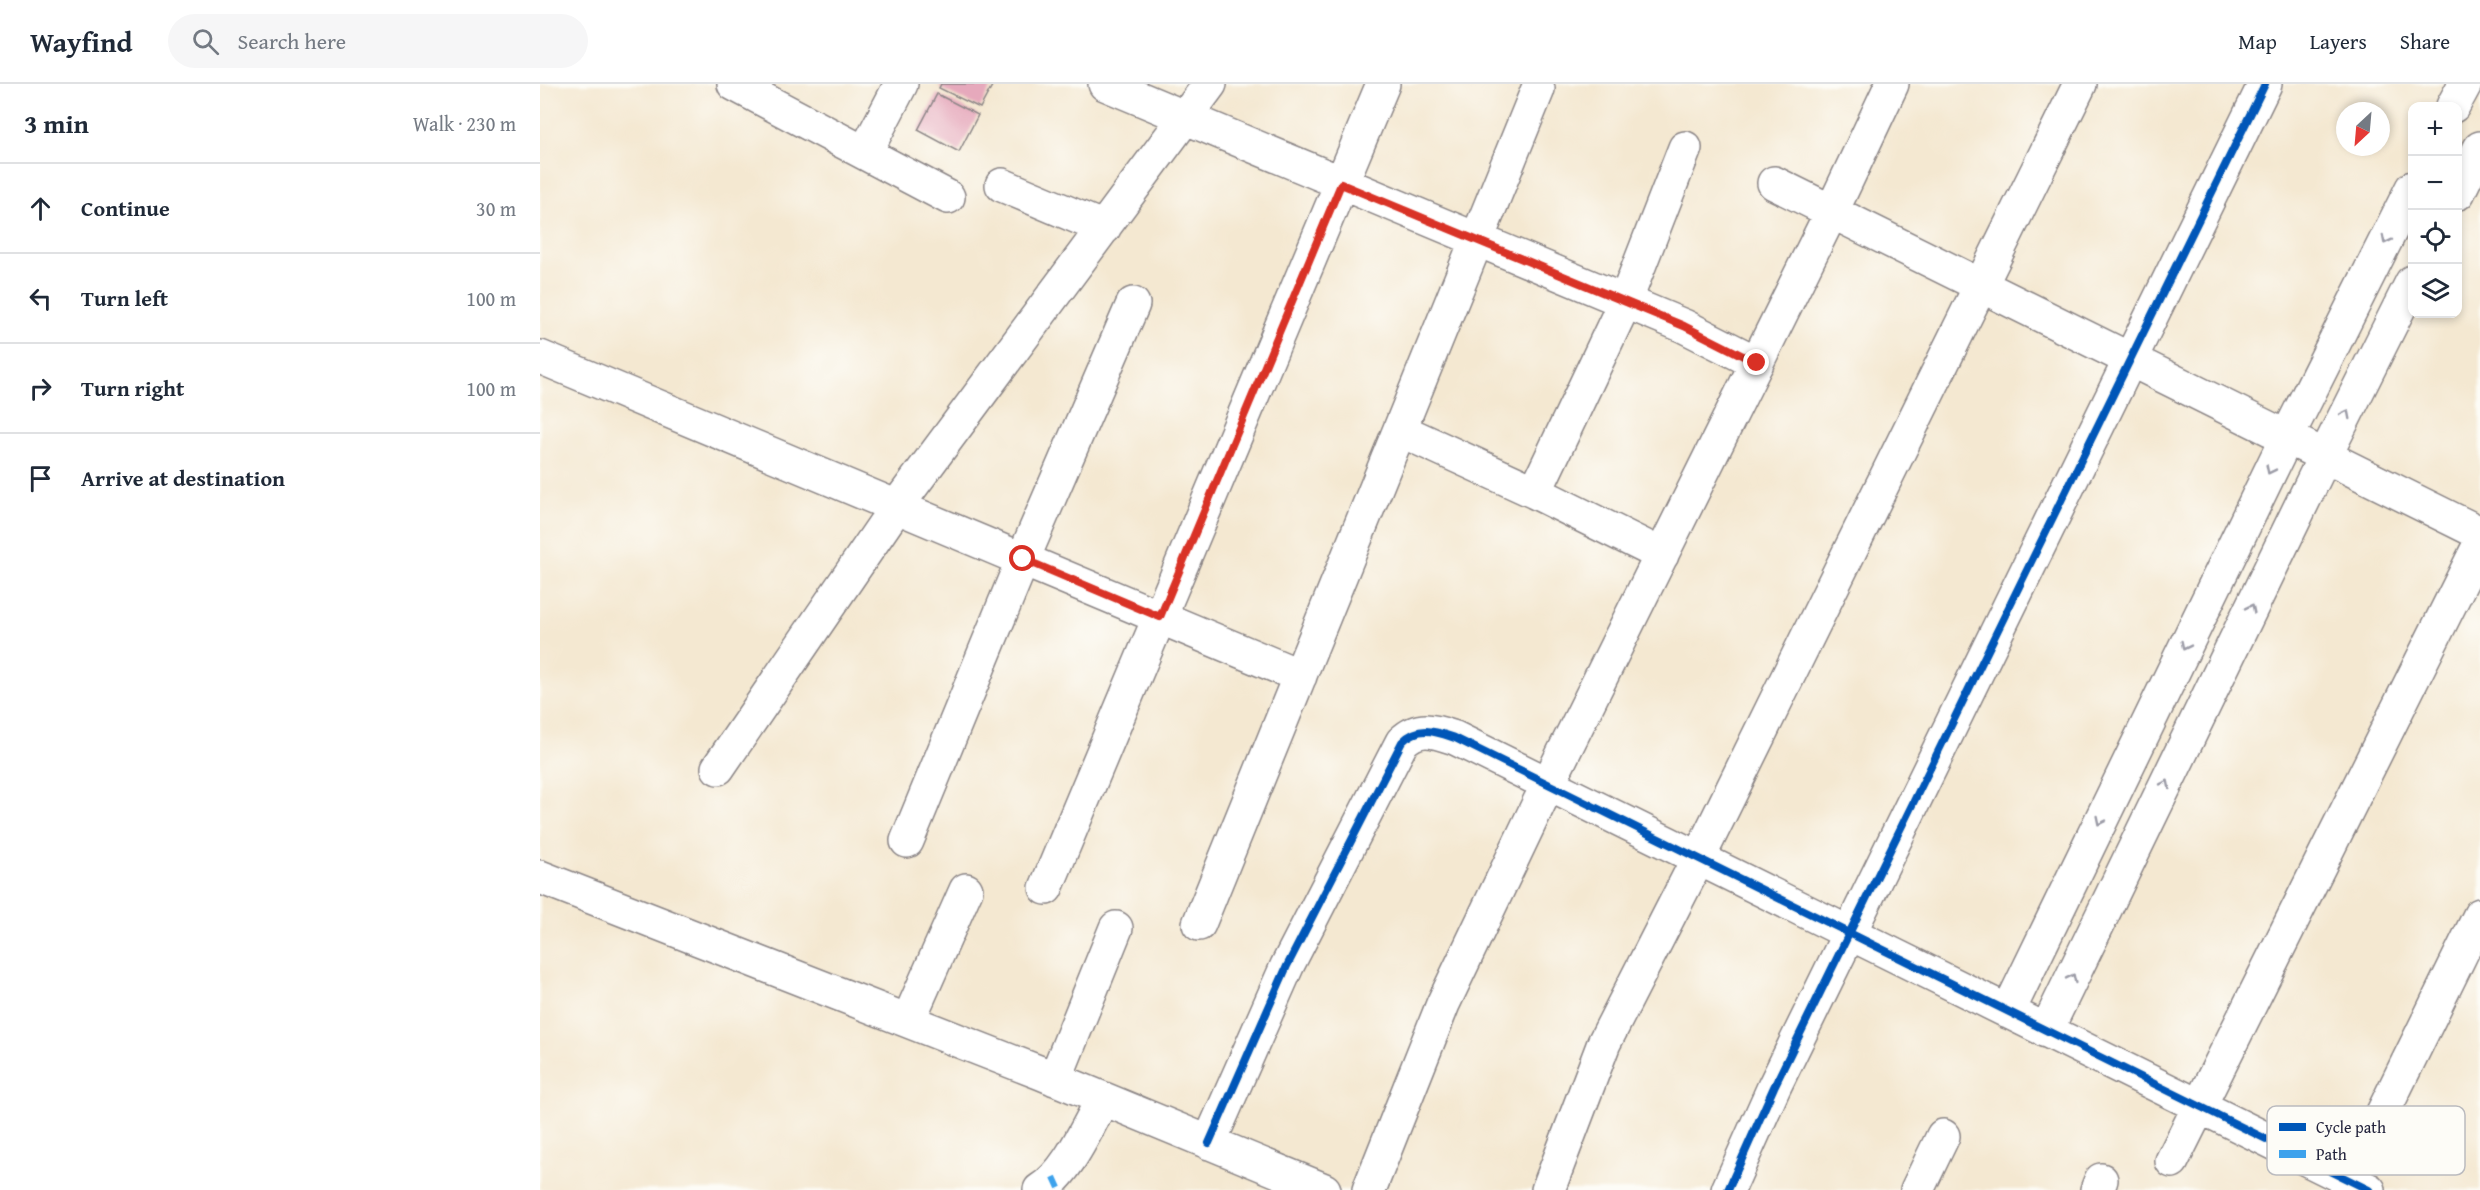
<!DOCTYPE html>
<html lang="en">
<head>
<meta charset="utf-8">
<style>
  :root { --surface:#fff; --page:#f6f6f7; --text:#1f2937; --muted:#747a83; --line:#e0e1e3 }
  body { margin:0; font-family:"Gentium Book Plus",serif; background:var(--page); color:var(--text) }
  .controls { position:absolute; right:18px; top:18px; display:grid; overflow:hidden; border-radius:12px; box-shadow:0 3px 9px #0003 }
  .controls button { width:54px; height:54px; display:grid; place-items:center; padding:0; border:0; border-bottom:2px solid var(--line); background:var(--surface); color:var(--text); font:30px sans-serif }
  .compass { position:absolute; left:1796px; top:18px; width:54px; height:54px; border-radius:50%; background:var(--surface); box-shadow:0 3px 9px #0003; rotate:206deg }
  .stop { position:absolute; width:18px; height:18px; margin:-14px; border:4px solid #d93025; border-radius:50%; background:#fff }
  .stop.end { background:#d93025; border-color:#fff; box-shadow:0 2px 6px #0008 }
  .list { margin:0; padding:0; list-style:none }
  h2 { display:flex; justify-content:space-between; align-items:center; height:78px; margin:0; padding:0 24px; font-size:26px }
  h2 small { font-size:20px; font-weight:400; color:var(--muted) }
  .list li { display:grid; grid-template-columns:39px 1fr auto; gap:18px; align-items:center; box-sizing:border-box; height:90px; padding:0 24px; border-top:2px solid var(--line) }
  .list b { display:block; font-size:22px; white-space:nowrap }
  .list em { font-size:20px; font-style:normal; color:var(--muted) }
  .icon { flex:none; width:33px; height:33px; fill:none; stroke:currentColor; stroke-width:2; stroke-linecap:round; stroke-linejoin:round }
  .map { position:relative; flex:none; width:1940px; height:1106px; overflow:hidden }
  header { display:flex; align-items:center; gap:36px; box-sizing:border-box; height:84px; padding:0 30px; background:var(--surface); border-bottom:2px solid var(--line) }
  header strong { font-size:28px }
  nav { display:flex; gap:33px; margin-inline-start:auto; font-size:21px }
  .search { width:420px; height:54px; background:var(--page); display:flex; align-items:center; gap:15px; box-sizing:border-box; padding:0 21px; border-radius:33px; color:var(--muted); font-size:22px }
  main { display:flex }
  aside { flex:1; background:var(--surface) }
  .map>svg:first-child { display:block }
  .building { fill:#e6a9bc }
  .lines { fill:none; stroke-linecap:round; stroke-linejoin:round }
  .minor-casing { stroke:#8b8586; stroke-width:36 }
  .minor { stroke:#fff; stroke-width:33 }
  .quiet { stroke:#3ea2ec; stroke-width:6; stroke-dasharray:12 6; stroke-linecap:butt }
  .cycleway-casing { stroke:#fdfcf7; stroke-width:11 }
  .cycleway { stroke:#0057b8; stroke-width:8 }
  .oneway { stroke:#9c9ca7 }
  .route { stroke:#d93025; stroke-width:8 }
  .key { fill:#fdfcf7; stroke:#bbbbbf; stroke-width:1.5 }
  .key-label { font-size:16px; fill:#22223b }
</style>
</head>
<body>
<header>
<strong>Wayfind</strong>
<div class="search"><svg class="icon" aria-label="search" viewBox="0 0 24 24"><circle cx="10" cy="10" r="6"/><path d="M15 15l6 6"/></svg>Search here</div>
<nav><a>Map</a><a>Layers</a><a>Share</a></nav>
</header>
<main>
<aside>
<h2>3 min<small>Walk · 230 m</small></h2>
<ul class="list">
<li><svg class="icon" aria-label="ahead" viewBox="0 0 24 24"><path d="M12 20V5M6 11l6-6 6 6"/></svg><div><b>Continue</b></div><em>30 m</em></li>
<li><svg class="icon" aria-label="left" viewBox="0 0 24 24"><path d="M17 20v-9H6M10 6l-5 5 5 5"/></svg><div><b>Turn left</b></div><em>100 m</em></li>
<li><svg class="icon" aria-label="right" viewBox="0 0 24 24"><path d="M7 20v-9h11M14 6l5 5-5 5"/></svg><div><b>Turn right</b></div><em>100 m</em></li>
<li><svg class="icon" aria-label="arrive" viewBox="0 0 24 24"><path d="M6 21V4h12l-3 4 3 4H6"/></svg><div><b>Arrive at destination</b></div></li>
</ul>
</aside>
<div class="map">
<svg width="1940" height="1106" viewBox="0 0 1940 1106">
  <rect width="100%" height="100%" fill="#fdfcf7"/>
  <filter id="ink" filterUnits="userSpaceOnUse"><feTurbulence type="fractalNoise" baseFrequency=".0167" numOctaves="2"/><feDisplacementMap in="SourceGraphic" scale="12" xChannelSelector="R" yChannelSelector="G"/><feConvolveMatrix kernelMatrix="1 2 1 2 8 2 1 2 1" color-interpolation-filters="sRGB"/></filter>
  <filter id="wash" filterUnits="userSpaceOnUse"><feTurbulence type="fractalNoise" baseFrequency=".008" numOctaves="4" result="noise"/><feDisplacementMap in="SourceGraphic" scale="24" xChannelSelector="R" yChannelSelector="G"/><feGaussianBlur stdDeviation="1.35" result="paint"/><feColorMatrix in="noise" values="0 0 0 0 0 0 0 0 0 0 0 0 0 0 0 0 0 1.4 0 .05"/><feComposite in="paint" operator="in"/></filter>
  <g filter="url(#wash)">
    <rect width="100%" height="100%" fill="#f4e8d1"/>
    <g id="blocks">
      <!-- building -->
      <path class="building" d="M401,0H453L440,24L399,4Z
        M397,10L438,31L419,68L378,46Z"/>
    </g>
  </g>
  <g filter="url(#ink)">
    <use href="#blocks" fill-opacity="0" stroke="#8b8586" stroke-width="1.5"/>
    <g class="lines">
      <!-- minor casing -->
      <g class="minor-casing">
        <path id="minor" d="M194,0L408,113
          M565,0L1144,242L1217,279
          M1913,22L1925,0
          M325,69L361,0
          M1234,99L1940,449
          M462,101L564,144
          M1918,109L1940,64
          M0,273L760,592
          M860,346L995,408L1122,471
          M995,408L1085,218L1145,64
          M178,684L357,422L670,0
          M367,757L483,475L593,220
          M0,793L501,989L784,1106
          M506,804L843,0
          M659,840L998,5
          M1468,928L1747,353L1872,104
          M368,937L426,806
          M1506,947L1785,372L1872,198
          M515,995L576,844
          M669,1059L747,882L862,658C879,641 894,647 915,654L1829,1106
          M1632,1077L1940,460
          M500,1106C528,1089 547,1043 563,1015
          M829,1106L903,920L1008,700L1292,127L1352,0
          M1008,1106L1064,959L1158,775L1540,0
          M1188,1106L1234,1003L1725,0
          M1377,1106L1403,1052
          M1557,1106L1561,1096
          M1805,1106L1940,831"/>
      </g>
      <!-- minor -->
      <use href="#minor" class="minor"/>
      <!-- quiet -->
      <path class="quiet" d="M514,1093L520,1106"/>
      <!-- cycleway casing -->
      <g class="cycleway-casing">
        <path id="cycleway" d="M669,1059L747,882L862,658C879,641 894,647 915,654L1829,1106
          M1188,1106L1234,1003L1725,0"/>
      </g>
      <!-- cycleway -->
      <use href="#cycleway" class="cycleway"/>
    </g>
    <!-- one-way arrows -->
    <defs><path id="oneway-chevron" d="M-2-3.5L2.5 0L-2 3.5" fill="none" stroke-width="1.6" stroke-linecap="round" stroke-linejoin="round" transform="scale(1.5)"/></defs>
    <g class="oneway">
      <use href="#oneway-chevron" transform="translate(1846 156) rotate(117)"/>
      <use href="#oneway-chevron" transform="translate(1806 330) rotate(-63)"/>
      <use href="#oneway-chevron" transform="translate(1730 386) rotate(116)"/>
      <use href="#oneway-chevron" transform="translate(1711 524) rotate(-64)"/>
      <use href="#oneway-chevron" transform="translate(1645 562) rotate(116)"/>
      <use href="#oneway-chevron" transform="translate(1626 700) rotate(-64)"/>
      <use href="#oneway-chevron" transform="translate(1560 737) rotate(116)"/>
      <use href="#oneway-chevron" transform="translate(1532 894) rotate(-64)"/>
    </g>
  </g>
  <g class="lines" filter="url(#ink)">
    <!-- route -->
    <path class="route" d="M483,475L620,533L801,100L1144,242L1217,279"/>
  </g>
  <!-- legend -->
  <rect x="1727" y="1022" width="198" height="69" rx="9" class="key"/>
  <rect x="1739" y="1039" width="27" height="8" fill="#0057b8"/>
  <rect x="1739" y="1066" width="27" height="8" fill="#3ea2ec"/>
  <g class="key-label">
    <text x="1776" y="1049">Cycle path</text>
    <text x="1776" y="1076">Path</text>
  </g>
</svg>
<div class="controls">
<button>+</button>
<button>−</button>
<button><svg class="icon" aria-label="locate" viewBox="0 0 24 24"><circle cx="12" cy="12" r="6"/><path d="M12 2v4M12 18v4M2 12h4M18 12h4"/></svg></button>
<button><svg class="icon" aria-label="layers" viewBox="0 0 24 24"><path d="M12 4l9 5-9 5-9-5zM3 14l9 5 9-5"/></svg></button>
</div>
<svg class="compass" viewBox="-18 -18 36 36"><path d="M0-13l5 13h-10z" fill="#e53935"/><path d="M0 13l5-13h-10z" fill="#747a83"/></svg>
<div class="stop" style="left:483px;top:475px"></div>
<div class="stop end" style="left:1217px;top:279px"></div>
</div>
</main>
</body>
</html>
